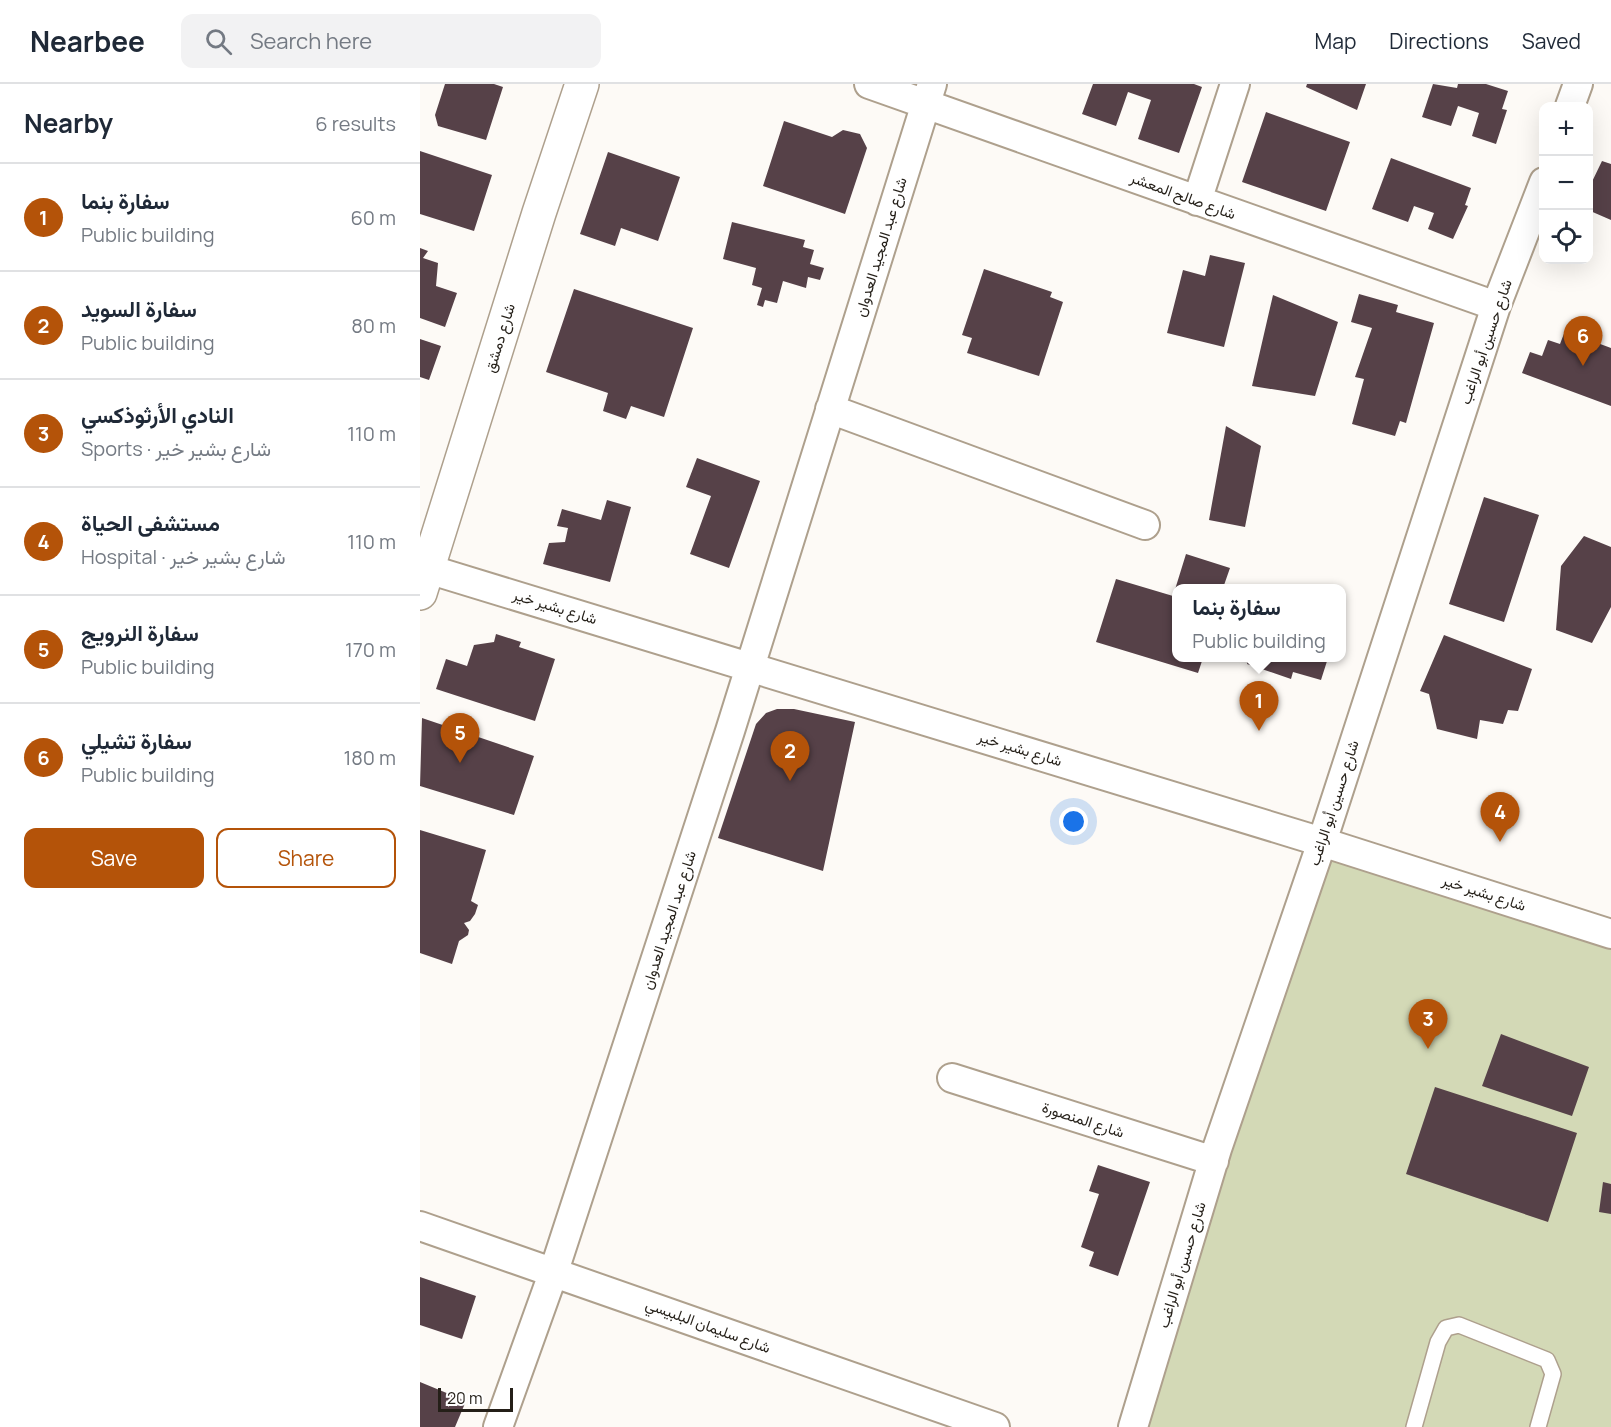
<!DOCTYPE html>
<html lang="en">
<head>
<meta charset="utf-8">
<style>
  :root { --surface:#fff; --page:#f2f2f3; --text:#1f2937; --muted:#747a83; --line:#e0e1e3; --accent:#b45309 }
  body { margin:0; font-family:Manrope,Vazirmatn,sans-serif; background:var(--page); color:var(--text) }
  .controls { position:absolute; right:18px; top:18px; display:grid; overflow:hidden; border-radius:12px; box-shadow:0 6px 24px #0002 }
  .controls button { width:54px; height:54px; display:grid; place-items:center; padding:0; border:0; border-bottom:2px solid var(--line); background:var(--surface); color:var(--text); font:30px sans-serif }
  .scale { position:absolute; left:18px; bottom:15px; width:75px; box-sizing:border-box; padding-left:6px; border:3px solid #241f18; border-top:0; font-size:16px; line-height:21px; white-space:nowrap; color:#241f18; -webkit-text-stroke:4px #fff; paint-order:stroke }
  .you { position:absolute; left:654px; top:738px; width:21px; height:21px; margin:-15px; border:4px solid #fff; border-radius:50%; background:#1a73e8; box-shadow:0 0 0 9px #1a73e833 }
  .badge { display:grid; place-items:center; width:39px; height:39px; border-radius:50%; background:var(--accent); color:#fff; font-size:20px; font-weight:700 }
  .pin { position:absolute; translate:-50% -50px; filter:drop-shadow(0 2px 3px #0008) }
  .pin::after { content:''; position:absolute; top:32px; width:21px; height:18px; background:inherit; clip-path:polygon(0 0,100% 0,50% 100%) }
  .popup { position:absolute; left:752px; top:500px; width:174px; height:78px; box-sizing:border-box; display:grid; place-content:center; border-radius:12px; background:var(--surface); filter:drop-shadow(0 2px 4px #0005); font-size:20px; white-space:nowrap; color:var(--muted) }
  .popup b { font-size:22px; color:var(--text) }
  .popup::after { content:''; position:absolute; left:50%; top:100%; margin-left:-12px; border:12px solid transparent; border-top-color:var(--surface) }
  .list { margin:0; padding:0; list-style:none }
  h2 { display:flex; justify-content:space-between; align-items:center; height:78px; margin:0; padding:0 24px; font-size:26px }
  h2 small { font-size:20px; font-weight:400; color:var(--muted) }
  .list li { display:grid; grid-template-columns:39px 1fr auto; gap:18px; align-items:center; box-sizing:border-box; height:108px; padding:0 24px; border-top:2px solid var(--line) }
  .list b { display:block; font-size:22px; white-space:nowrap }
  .list p { margin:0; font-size:20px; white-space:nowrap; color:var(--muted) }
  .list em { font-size:20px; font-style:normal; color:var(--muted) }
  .actions { display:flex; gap:12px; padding:18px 24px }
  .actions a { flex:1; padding:14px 0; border:2px solid var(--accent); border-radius:12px; text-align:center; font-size:21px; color:var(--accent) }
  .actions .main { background:var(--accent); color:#fff }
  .icon { flex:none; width:33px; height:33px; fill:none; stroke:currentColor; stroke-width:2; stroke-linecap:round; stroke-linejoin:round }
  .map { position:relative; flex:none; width:1191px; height:1343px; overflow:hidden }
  header { display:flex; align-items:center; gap:36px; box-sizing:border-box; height:84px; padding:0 30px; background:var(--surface); border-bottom:2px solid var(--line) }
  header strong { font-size:28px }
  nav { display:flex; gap:33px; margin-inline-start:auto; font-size:21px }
  .search { width:420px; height:54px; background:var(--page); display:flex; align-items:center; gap:15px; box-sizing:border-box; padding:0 21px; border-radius:12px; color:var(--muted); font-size:22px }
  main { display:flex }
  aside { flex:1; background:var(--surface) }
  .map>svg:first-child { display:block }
  .green { fill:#d3d9b6 }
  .building { fill:#564148 }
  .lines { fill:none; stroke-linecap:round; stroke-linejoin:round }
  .service-casing { stroke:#aea08d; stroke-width:18 }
  .minor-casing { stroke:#aea08d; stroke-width:32 }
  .tertiary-casing { stroke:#aea08d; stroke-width:36 }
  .service { stroke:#fff; stroke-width:15 }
  .minor { stroke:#fff; stroke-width:28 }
  .tertiary { stroke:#fff; stroke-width:33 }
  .labels { text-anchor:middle; stroke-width:6; stroke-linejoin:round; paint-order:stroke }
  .street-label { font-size:15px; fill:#241f18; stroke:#fff }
</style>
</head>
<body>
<header>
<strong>Nearbee</strong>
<div class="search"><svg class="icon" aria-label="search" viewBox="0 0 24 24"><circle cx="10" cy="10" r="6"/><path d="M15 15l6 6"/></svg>Search here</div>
<nav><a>Map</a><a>Directions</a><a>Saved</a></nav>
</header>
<main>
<aside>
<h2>Nearby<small>6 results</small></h2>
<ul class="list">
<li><span class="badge">1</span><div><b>سفارة بنما</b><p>Public building</p></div><em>60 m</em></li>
<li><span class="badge">2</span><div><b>سفارة السويد</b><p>Public building</p></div><em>80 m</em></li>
<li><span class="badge">3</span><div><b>النادي الأرثوذكسي</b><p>Sports · شارع بشير خير</p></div><em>110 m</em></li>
<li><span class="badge">4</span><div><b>مستشفى الحياة</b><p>Hospital · شارع بشير خير</p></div><em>110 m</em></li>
<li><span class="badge">5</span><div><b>سفارة النرويج</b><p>Public building</p></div><em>170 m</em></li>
<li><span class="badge">6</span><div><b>سفارة تشيلي</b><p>Public building</p></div><em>180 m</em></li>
</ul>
<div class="actions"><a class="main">Save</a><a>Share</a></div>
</aside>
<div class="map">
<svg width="1191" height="1343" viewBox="0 0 1191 1343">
  <rect width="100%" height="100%" fill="#fdfaf6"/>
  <!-- green -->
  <path class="green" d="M894,762L1191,851V1343H697Z"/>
  <!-- building -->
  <path class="building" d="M25,0H74L83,3L66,56L18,42L15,31Z
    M673,0H774L782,3L759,69L718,55L731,16L708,8L696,42L662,30Z
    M887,0H946L937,26L886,3Z
    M1013,0L1037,4L1038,0H1066L1088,7L1082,25L1087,26L1076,60L1052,52L1059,29L1038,22L1031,42L1002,33Z
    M846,28L930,58L906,127L822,98Z
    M364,37L412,53L423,46L440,50L447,64L425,130L343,102Z
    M0,67L72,91L54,147L0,130Z
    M188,68L260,93L238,157L201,144L195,162L160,150Z
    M971,74L1051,104L1045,121L1048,122L1033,155L1008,145L1014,129L994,122L988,138L952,125Z
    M1182,77L1191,80V136L1168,126V106Z
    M312,138L385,156L383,163L394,166L390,180L404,184L400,196L388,193L386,204L363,197L357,219L345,216L343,223L337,221L342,204L332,201L336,184L303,175Z
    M0,164L8,167L3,174L18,179L16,202L37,209L25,243L0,234Z
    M790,171L825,179L804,263L747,249L763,186L785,192Z
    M564,185L632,208L630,213L643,218L619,292L547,269L552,254L542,251Z
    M154,205L273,244L244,333L211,322L206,335L183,327L188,309L126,288Z
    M939,210L978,221L976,228L1014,239L986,339L980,337L975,352L932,340L944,295L935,293L952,244L931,238Z
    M853,211L918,238L895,312L832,302Z
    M1145,247L1191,264V322L1102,289L1110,268L1122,272L1128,256L1140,260Z
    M0,255L21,262L9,296L0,293Z
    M806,342L841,362L825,443L789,436Z
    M277,374L340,397L309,484L270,470L291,412L266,403Z
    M1064,413L1119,431L1084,538L1029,520Z
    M187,416L211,423L190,498L123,480L129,459L145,458L148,444L137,442L142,425L181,436Z
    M1164,452L1191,463V523L1172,559L1136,546L1141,482Z
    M766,470L810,484L803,504H756V574H783L778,589L676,558L696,495L753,512Z
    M76,550L101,558L99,563L135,575L115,637L16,605L26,575L47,582L54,561L74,558Z
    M1024,551L1112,585L1098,627L1088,626L1083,640L1060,636L1057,655L1017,645L1009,610L1000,607Z
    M829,574H908L901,596L873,588L871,595L827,580Z
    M357,625H374L435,638L403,787L298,754L336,640L346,629Z
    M2,634L114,672L94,731L0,702Z
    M0,746L66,766L51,817L58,821L55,830L50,837L44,839L49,846L48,851L39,857L32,880L0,869Z
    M1081,950L1169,983L1152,1032L1062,1002Z
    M1015,1003L1157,1049L1128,1138L986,1090Z
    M678,1081L730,1098L698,1192L669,1182L674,1168L661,1163L679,1110L669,1107Z
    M1183,1098L1191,1100V1130L1179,1128Z
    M0,1193L56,1212L42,1255L0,1241Z
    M0,1298L46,1317L35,1343H0Z"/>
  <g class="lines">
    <!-- service casing -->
    <g class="service-casing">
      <path id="service" d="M994,1343L1018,1258L1026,1244L1039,1241L1127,1276L1133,1290L1118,1343"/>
    </g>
    <!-- minor casing -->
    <g class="minor-casing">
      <path id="minor" d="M449,0L1076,222
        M1150,22L1158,0
        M777,117L815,0
        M410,325L725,441
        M8,485L902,758L1191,850
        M532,994L794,1077
        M0,1142L575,1343
        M78,1343L134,1187L310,647L512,0
        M713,1343L797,1065L902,758L1076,222L1124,98"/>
    </g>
    <!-- tertiary casing -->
    <g class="tertiary-casing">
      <path id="tertiary" d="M0,509L119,129L162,0"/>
    </g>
    <!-- service -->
    <use href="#service" class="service"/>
    <!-- minor -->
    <use href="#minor" class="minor"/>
    <!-- tertiary -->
    <use href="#tertiary" class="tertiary"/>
  </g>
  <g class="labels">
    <!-- street labels -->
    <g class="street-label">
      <text transform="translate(763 112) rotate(20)" y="5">شارع صالح المعشر</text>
      <text transform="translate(461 163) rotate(-73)" y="5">شارع عبد المجيد العدوان</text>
      <text transform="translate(80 254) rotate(-73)" y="5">شارع دمشق</text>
      <text transform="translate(1066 258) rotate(-71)" y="5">شارع حسين أبو الراغب</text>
      <text transform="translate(135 523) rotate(17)" y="5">شارع بشير خير</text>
      <text transform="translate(600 665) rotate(17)" y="5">شارع بشير خير</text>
      <text transform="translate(914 719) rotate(-72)" y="5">شارع حسين أبو الراغب</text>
      <text transform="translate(1064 809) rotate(18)" y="5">شارع بشير خير</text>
      <text transform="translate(249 836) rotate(-72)" y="5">شارع عبد المجيد العدوان</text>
      <text transform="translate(663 1036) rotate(18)" y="5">شارع المنصورة</text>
      <text transform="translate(762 1181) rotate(-73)" y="5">شارع حسين أبو الراغب</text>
      <text transform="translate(288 1242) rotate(20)" y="5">شارع سليمان البلبيسي</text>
    </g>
  </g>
</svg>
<div class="controls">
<button>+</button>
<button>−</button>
<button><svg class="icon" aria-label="locate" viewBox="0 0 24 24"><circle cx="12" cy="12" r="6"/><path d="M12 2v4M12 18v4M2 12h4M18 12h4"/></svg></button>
</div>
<div class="scale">20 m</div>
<div class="you"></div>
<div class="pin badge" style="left:839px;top:647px">1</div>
<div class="popup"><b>سفارة بنما</b>Public building</div>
<div class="pin badge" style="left:370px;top:697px">2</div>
<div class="pin badge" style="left:1008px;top:965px">3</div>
<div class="pin badge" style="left:1080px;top:758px">4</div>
<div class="pin badge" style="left:40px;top:679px">5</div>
<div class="pin badge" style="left:1163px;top:282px">6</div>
</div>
</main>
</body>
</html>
